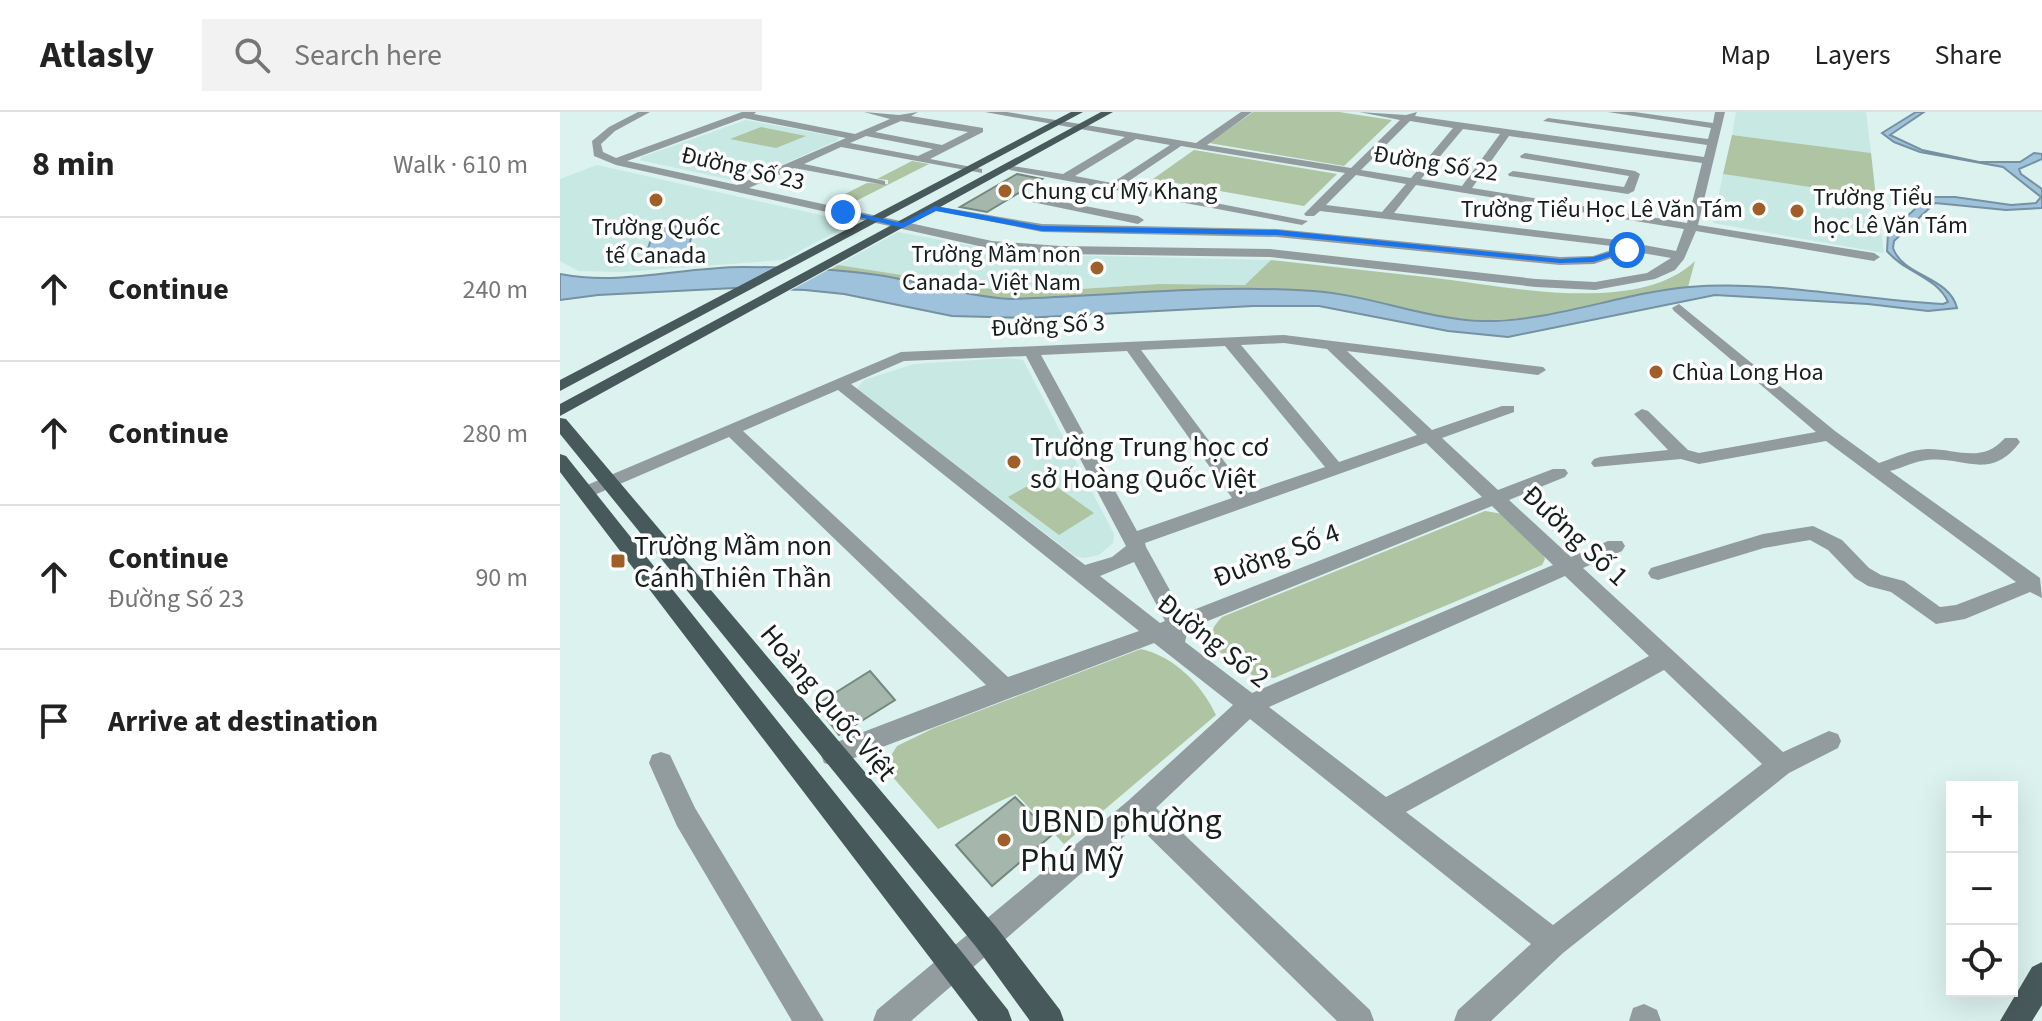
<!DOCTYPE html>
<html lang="en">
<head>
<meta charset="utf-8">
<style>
  :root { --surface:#fff; --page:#f2f2f2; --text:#222; --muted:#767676; --line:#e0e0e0 }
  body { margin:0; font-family:"Source Sans 3",sans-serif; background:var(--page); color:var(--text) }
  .controls { position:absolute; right:24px; bottom:24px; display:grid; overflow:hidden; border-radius:0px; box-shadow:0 8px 32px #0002 }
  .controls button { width:72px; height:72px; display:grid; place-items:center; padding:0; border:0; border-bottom:2px solid var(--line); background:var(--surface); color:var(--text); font:40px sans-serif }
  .stop { position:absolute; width:24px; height:24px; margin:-18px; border:6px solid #1a73e8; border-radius:50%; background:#fff }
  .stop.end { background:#1a73e8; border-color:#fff; box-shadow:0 2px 8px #0008 }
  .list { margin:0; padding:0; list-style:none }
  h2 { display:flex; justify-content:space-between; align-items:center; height:104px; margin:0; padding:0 32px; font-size:34px }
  h2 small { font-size:26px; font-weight:400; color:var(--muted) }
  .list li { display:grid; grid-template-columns:52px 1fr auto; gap:24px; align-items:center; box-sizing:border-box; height:144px; padding:0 32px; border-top:2px solid var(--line) }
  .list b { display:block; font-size:30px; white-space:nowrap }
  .list p { margin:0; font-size:26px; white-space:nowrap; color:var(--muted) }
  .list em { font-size:26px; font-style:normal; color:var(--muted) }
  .icon { flex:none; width:44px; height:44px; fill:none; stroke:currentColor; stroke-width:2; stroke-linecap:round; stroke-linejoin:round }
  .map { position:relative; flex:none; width:1482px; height:909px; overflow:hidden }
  header { display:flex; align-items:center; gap:48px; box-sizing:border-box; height:112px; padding:0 40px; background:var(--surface); border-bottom:2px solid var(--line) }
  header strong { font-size:38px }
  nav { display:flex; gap:44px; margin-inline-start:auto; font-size:28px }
  .search { width:560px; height:72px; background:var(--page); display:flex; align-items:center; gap:20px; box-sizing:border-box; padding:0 28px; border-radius:0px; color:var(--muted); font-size:30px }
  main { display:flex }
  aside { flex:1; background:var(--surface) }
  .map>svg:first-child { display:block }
  .built { fill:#c7e8e3 }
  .green { fill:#aec4a3 }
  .water { fill:#9ec2db; stroke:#7591a2; stroke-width:2 }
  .pier { fill:#dbf2ef }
  .building { fill:#a5b7ac; stroke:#76877e; stroke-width:2 }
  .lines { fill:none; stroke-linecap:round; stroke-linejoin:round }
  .minor { fill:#929b9d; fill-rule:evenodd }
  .major { fill:#48595c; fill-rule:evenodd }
  .route { fill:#1a73e8 }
  .poi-dot { fill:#a05f29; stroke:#fff; stroke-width:3 }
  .labels { text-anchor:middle; stroke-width:7; stroke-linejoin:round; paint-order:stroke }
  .far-street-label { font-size:24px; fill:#161f1e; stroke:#fff }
  .far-poi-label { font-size:24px; fill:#161f1e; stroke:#fff; text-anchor:start }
  .poi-label { font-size:28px; fill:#161f1e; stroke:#fff; text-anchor:start }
  .street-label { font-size:28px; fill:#161f1e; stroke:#fff }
  .near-poi-label { font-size:34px; fill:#161f1e; stroke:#fff; text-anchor:start }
</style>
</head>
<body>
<header>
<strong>Atlasly</strong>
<div class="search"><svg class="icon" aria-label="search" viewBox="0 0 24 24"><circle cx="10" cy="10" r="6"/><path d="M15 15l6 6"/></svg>Search here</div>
<nav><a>Map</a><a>Layers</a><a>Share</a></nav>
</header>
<main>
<aside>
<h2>8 min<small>Walk · 610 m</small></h2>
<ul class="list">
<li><svg class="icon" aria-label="ahead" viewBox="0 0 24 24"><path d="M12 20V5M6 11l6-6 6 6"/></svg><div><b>Continue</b></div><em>240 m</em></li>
<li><svg class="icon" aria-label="ahead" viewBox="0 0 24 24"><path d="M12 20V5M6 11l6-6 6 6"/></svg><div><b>Continue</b></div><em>280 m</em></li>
<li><svg class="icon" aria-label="ahead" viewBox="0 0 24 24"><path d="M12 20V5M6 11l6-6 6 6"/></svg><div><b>Continue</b><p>Đường Số 23</p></div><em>90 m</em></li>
<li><svg class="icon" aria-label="arrive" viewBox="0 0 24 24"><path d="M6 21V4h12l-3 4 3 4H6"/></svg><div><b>Arrive at destination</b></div></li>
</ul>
</aside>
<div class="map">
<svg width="1482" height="909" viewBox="0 0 1482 909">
  <rect width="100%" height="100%" fill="#dbf2ef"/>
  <!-- built -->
  <path class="built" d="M1176,0H1306L1311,41L1172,23Z
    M186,8L278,25V28L187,68L176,69L80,48L82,45Z
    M37,53L287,109V114L223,148L62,160L19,159L0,149V67Z
    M1163,62L1316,85L1324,141L1153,111Z
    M338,120L456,142L711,148L686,173L599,172L457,181L278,153Z
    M448,246L463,248L554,422L553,431L539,443L524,446L515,444L297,277L304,268L354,252Z"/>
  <!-- green -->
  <path class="green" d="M693,0H779L832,8L784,54L649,31Z
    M201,15L246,24L216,36L170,27Z
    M1172,23L1311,41L1316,85L1163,62Z
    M634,38L777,62L744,94L593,67Z
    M352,49L369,52L288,93L271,89L307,71L328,72V68L317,67Z
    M711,148C766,154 820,160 875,166C946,174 1078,204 1135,149L1128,175C1063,185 998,207 931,208C871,210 813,183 752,179C651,172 551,184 450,187C389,183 330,160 269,158L278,153L457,181L599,172L685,173Z
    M483,365L534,401L499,423L448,385Z
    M925,399L943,402L982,440L985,447L982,453L714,566L692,563L653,535C650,522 652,515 662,505Z
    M581,537C615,545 641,572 656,603L504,732L456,682L378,717L324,655L337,634L374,616Z"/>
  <!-- water -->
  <path class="water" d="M1356,0H1364L1330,23L1362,38L1419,50H1460L1474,41L1482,42V47L1459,57L1461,62L1482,77V96L1446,98L1375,91L1334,129L1333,136C1343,165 1389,164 1397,196L1368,199L1308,192L1155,183L948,225L888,219L759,194H693L464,206L392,204L284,182L245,178L175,176L38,183L0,188V162C62,174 121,155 183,155C233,155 286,157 335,166C374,174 410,184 450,187C551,184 651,172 753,179C811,183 867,208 926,209C995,209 1061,181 1129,175C1214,168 1298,188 1383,192L1388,190C1377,165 1344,160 1327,139L1328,122L1356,96L1375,85H1395L1451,93L1476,91L1481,85L1443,55L1360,40L1334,30L1322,21Z
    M135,112L127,141L84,147L95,117Z"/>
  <!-- pier -->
  <path class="pier" d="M224,153L275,154L226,181L172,180Z"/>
  <!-- building -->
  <path class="building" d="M457,62L482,67L427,100L400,95Z
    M310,559L335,588L279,623L256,593Z
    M455,685L492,723L432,774L396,733Z"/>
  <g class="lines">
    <!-- minor -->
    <path class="minor" d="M78,0H90L55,19L41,32L43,40L56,46L182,0H196L194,2L295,22L330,7L304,0L339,3L358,0L351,4L423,16V20L370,47L422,57V61L281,35L244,52L325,69V73L234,56L189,76L432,129L500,134L710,137L976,167L1035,170L1087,161L1111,146L1065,138L1064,142L1034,152L1000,153L717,125L482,120L369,97L375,94L482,112L717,117L1000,145L1033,144L1060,135L760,99L754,104H746L744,102L785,61L621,34L563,73L748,109L742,113L450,58L445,55L446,53L503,62L565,25L425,0H447L636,31L681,0H692L647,33L791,56L840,8L799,0L846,3L857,0L855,4L1144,45L1147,33L983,9L988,6L1148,27L1151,16L1048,0H1074L1153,11L1155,0H1165L1138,113L1314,141L1320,145L1314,149L1136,119L1124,147L1115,158L1095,167L1035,178L976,175L710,145L500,142L432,137L56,53L34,44L32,29L49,15ZM184,6L286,26L177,73L67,49ZM341,9L408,20L382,33L315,20ZM850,9L893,16L851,66L801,58ZM903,17L940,22L902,74L861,67ZM306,24L373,37L358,44L290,31ZM949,24L1142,51L1127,111L912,76ZM576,27L610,33L552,71L515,64ZM796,63L846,72L822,100L766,93ZM856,73L1124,117L1116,139L1057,128L834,101Z
      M965,41L1075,59L1080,62L1074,79L1068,82L949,64L948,62L953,59L1064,75L1069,64L961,46L960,44Z
      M476,85L578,104L584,108L578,112L472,90V86Z
      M1119,192L1275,319L1319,351C1334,346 1352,337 1368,337C1398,337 1422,352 1445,326H1457L1460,330C1430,370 1404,344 1367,348C1355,349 1342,356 1330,359L1480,466L1482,486L1470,480L1405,507L1376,512L1331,480L1308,474L1295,466L1268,438L1250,428L1204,436L1098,468L1091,466L1088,461L1091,456L1203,422L1253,414L1282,428L1309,456L1321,463L1344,469L1380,495L1396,493L1456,470L1266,329L1139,352L1121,347L1034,355L1031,351L1034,347L1040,345L1108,338L1074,302L1082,297L1088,299L1128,338L1139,341L1256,320L1114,199L1112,196Z
      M724,223L983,255L986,258L978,263L787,239L872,318L942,294H954V300L882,326L938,378L993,357H1005L1008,361L1005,365L949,388L1011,445L1048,429H1062L1065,434L1062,439L1023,456L1223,640L1269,619L1278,622L1281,629L1278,636L1229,661L1003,841L931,909H894L898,898L971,832L690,607L596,696L810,898L814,909H777L577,713L351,909H313L317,898L569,688L673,593L594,531L273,654L264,651L261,643L264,635L426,573L169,325L32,384H20L17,380L20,376L341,240ZM724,231L767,237L857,323L779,350L681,233ZM665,234L765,355L688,381L581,238ZM567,239L672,386L577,419L481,243ZM466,244L566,434L552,445L525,453L291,272L344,249ZM278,278L579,519L448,565L183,319ZM866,331L922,385L623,502L586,435L585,431ZM932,394L993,453L692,581L625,530L628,517ZM574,450L605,509L600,511L540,464ZM1005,464L1089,544L826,685L709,595ZM1104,558L1202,652L993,813L846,700Z
      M101,640L110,643L135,696L264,909H232L117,714L89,651L92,643Z
      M1084,892L1097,898L1101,909H1069L1073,896Z"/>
    <!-- major -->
    <path class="major" d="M511,0H523L0,279V268Z
      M541,0H553L0,304V292Z
      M0,306L6,307L437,816L500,898L504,909H470L417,836L0,322Z
      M0,342L6,344L448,898L452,909H418L0,360Z
      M1482,850V893L1472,909H1440L1472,855Z"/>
  </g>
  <!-- route -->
  <path class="route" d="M375,94L482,114L717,118L1000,147L1033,145L1067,135L1071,138L1034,150L1000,151L717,123L482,119L376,99L343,116L279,100L283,98L342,111Z"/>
  <!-- markers -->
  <g class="poi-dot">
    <circle cx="445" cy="79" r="8"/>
    <circle cx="96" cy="88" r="8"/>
    <circle cx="1199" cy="97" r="8"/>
    <circle cx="1237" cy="99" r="8"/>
    <circle cx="537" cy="156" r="8"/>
    <circle cx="1096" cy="260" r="8"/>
    <circle cx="454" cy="350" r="8"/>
    <rect x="50" y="441" width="16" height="16" rx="4"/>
    <circle cx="444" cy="728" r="8"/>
  </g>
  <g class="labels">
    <!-- far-street labels -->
    <g class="far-street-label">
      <text transform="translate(876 51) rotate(9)" y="8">Đường Số 22</text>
      <text transform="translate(183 56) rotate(13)" y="8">Đường Số 23</text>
      <text transform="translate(488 213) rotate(-3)" y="8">Đường Số 3</text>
    </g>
    <!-- far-poi labels -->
    <g class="far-poi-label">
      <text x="461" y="87">Chung cư Mỹ Khang</text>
      <text x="1253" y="93">Trường Tiểu<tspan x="1253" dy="28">học Lê Văn Tám</tspan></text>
      <text x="1183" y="105" text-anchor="end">Trường Tiểu Học Lê Văn Tám</text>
      <text x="96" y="123" text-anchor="middle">Trường Quốc<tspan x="96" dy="28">tế Canada</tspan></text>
      <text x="521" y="150" text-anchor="end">Trường Mầm non<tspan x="521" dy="28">Canada- Việt Nam</tspan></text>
      <text x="1112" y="268">Chùa Long Hoa</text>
    </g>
    <!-- poi labels -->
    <g class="poi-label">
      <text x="470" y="344">Trường Trung học cơ<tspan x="470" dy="32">sở Hoàng Quốc Việt</tspan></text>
      <text x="74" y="443">Trường Mầm non<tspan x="74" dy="32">Cánh Thiên Thần</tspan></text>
    </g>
    <!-- street labels -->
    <g class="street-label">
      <text transform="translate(1016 423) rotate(43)" y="10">Đường Số 1</text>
      <text transform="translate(716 442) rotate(-21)" y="10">Đường Số 4</text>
      <text transform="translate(654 528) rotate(38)" y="10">Đường Số 2</text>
      <text transform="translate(269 590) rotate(50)" y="10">Hoàng Quốc Việt</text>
    </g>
    <!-- near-poi labels -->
    <g class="near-poi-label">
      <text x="460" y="720">UBND phường<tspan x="460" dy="39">Phú Mỹ</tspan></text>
    </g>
  </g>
</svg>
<div class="controls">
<button>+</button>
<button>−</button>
<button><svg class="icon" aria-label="locate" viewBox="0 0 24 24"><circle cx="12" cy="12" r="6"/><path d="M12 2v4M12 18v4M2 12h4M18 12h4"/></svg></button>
</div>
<div class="stop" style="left:1067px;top:138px"></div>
<div class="stop end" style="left:283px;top:100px"></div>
</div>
</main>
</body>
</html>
